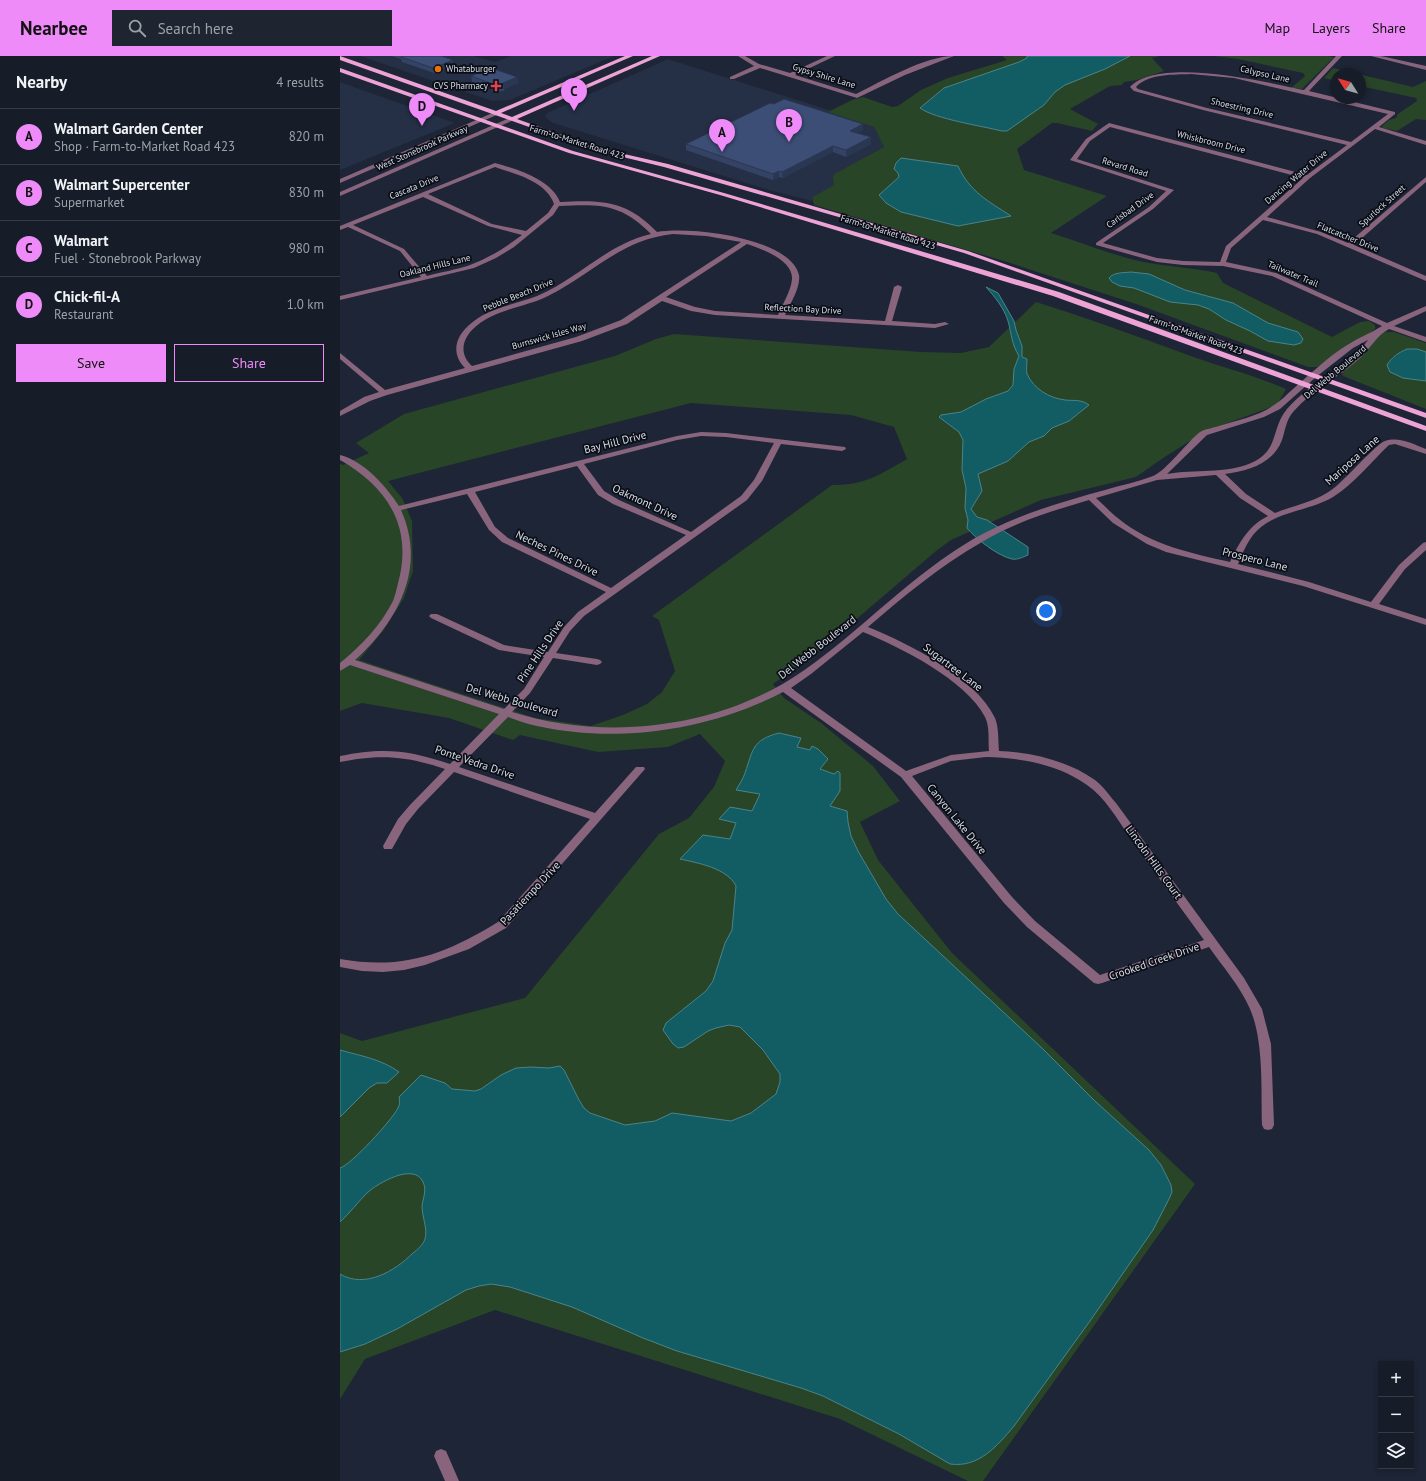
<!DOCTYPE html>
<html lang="en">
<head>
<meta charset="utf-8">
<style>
  :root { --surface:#161c28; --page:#1f2530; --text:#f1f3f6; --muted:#9ea1a8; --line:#353a45; --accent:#ee8bf8 }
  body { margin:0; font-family:"PT Sans",sans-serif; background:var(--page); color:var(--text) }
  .controls { position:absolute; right:12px; bottom:12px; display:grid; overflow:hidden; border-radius:0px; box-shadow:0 2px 6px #0003 }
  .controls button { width:36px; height:36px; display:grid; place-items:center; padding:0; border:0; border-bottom:1px solid var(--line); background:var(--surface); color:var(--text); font:20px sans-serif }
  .compass { position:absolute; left:990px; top:12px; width:36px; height:36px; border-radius:50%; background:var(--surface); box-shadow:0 2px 6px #0003; rotate:307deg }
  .you { position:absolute; left:706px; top:555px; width:14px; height:14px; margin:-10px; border:3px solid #fff; border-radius:50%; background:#1a73e8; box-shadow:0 0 0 6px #1a73e833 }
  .badge { display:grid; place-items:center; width:26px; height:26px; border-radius:50%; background:var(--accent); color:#111; font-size:13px; font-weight:700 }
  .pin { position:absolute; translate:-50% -33px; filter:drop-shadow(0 1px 2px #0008) }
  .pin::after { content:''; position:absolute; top:21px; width:14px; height:12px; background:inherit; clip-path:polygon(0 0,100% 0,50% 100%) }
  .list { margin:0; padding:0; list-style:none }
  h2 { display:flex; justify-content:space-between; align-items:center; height:52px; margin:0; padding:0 16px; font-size:17px }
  h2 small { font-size:13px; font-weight:400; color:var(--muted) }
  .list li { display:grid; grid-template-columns:26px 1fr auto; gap:12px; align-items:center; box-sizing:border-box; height:56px; padding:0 16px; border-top:1px solid var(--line) }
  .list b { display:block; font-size:15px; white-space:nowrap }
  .list p { margin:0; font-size:13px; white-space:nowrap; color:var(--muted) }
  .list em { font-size:13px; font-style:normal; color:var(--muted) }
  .actions { display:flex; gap:8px; padding:12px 16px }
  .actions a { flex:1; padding:9px 0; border:1px solid var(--accent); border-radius:0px; text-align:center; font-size:14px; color:var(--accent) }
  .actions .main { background:var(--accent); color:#111 }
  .icon { flex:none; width:22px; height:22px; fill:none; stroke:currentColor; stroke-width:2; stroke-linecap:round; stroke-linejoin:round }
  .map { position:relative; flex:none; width:1086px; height:1425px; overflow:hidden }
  header { display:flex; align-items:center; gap:24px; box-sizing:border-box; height:56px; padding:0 20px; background:var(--accent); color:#111 }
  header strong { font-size:19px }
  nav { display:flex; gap:22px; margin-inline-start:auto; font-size:14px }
  .search { width:280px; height:36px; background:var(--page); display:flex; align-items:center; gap:10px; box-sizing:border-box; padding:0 14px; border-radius:0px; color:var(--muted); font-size:15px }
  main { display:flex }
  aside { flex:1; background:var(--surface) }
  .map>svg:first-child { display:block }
  .built { fill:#252f45 }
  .green { fill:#294528; fill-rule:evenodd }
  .water { fill:#115d63; stroke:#4c838b }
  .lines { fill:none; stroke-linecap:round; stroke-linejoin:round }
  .minor { fill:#89647d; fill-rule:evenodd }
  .major { fill:#eea3d6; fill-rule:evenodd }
  .wall { fill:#344365 }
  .shaded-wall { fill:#2a3752 }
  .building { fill:#3c4e75; stroke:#2a3752 }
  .food-dot { fill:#e8710a; stroke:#0b0e16; stroke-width:1.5 }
  .health-dot { fill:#e0444e; stroke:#0b0e16; stroke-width:1.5 }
  .labels { text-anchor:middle; stroke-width:3.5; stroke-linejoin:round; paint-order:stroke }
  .far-poi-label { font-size:9px; fill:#d7dde8; stroke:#0b0e16; text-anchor:start }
  .far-street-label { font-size:9px; fill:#d7dde8; stroke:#0b0e16 }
  .street-label { font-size:11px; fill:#d7dde8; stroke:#0b0e16 }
</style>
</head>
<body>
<header>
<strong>Nearbee</strong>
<div class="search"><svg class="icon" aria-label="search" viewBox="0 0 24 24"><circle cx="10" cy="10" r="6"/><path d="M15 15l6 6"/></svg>Search here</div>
<nav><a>Map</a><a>Layers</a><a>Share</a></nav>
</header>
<main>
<aside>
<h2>Nearby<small>4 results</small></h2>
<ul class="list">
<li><span class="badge">A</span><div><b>Walmart Garden Center</b><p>Shop · Farm-to-Market Road 423</p></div><em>820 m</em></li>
<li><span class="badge">B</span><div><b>Walmart Supercenter</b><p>Supermarket</p></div><em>830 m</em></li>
<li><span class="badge">C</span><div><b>Walmart</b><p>Fuel · Stonebrook Parkway</p></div><em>980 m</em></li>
<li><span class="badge">D</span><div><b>Chick-fil-A</b><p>Restaurant</p></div><em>1.0 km</em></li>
</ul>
<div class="actions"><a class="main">Save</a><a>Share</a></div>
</aside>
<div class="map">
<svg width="1086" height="1425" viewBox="0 0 1086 1425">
  <rect width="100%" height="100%" fill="#1d2536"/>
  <!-- built -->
  <path class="built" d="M20,0H134L155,6L171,0H274L170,44L152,45Z
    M328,3L492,55L489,56L534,71L544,91L494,118V129L472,141V145L429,134L213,67L205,61L207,57Z
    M0,26L115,67L0,114Z"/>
  <!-- green -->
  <path class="green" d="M662,0H820L812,2L824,15L797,24L784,26L782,29L770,30L730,53L758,68L752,75L717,67H712L677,93L684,114L767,140L711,177C740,186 769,198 799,205C825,211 851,211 877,217L883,227L992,281L1020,266L1029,265L1035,269V273L1026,280L1008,288L981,310L976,311H968L796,248L664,205L474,149L472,141L494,129L493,122L494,118L544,91L534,71L488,56L512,44L523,41L552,51L558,50L581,34L608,22L667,4Z
    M874,0H988L994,1L962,33L951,32L965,20L963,17L898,3Z
    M993,12L1073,31L1086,25V64L1076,63L1057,75L1043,72L1041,71L1049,64L1056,62L1058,58L1077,45L1076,42L1020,30V18H996V25L984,22Z
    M696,246C747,262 797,280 848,299C881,311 914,319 946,333L937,349L885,368L850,385L823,402L796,421L701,444L611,484L596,495L485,590L433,628L444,642L481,667L533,710L560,745L520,766L538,804L612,897L855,1128L643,1425H628L500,1363L155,1254L25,1303L0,1343V977L22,985L185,942L319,778L349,762L374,731L385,705L360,678L328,691L258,696L180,679L173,684L109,662L22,647L0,655V408L3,409L29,397L16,387L64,358L275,300L316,283L334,278L581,296L621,297L649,291ZM351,347L511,359L554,371L567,403C539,419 526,429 492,429L312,560L319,564L335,615L322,636L307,648L283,659L251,670L195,662L19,604L43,575L64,542L73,515L72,465L62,442L48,425Z
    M1045,276H1054L1086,287V353L1003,320L1002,316L1022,299L1035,283Z"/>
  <!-- water -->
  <path class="water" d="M687,0H790L765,13L725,29L715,36L704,49L667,75H662C642,70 595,63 580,52L604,32L679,6L687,2Z
    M561,102L618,110C630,136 648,145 671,160L618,170L561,156L546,147L539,139L559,121L558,117L554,113L556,107Z
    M791,216L809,218L845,234L893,247L928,267L958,276L963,283L961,287L954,289L928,285L910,275L886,264L869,253L858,249L830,246L794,232L780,230L772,226L769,222C774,216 783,217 791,216Z
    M646,231L658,237L674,265L676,274L682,290V301L687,303C687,307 686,314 687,318C694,333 709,342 725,344C734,345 741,343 749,349L729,365L712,372L704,380L689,386L668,405L638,418L642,435L631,453L637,461L647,464L688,491V499C683,501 678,504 672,503C658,500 636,483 627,472L628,464L625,452L626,432L622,414L623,384L619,376L599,361L601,359L621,356L646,343L668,335L673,329L674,313L679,300C671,287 672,279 668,265C664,252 655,241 646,231Z
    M1067,293H1077L1086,296V325L1063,322L1050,316L1047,309C1052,301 1058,297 1067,293Z
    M439,677L461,682L457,691L470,694L472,690L478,693L488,703L480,713L494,718L498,715L500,717V735L490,750L507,755L508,766L511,780L518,795L546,843L558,858L703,993L756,1046L809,1094L821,1109L831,1129L832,1136L829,1143L813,1174L750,1265L674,1370C657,1390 639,1412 610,1408L559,1378L483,1340L461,1332L337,1295L303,1282L232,1251L170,1231L151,1228L139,1230L126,1234L57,1273L25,1288L0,1296V1218C25,1233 55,1215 73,1197C78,1193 83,1189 85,1183C88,1173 82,1161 82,1150C83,1142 87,1134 83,1126C74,1106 38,1127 27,1137C18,1146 10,1157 0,1166V1112C11,1109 52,1064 58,1052C60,1048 60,1045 59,1041L81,1019L105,1027L112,1033L135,1035L141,1033L161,1019L176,1012L191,1011L209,1012L220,1010L224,1014L239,1044L244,1052L250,1057L285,1069L315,1065L332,1057L391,1065L411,1057L436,1038L440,1026V1018L423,994L400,971L389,969L376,972L368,975L344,991L338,992L333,988L323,974L326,967L366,935L373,925L385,887L392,874L396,830C387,812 358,807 340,803L363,779L390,783L396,767L379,763L390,751L412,755L420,738L396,734C399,729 403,723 405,717C413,694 412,684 439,677Z
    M0,994C21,1000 41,1003 59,1016L47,1027H37L29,1032L0,1061Z"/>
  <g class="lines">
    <!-- minor -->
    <path class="minor" d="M398,0H405L419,8L450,17L487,0H495L455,19L516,38C542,25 585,0 614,0L565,19L517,42L420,12L394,23H390V21L414,10Z
      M996,0H1002L969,35L1055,56V58L1039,71L1086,85V89L1035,73L970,122L927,161L981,176L1008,187L1086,121V126L1014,189L1086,220V225L977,178L923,164L891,192L886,206L936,217L1047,267L1086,250V255L1054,270L1086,281V286L1049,273C1036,280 1030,293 1019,303C998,322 972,334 953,356C946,364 945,375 942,384C933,408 908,415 885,418L906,438L935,457C955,449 976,446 994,432C1005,424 1037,387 1045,385C1059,380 1073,388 1086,393V398L1055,388L1049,389C1031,406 1014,428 993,441C968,456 932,455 913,479C907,487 902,498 898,508L969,526L1031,546L1059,509L1083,487L1086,486V494L1065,513L1039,548L1086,563V569L963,530L826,496L807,488L773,467L749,444C712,455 675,466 642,486C600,510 564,540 528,571C569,588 635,620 655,662C659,672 658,684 659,695C692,696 728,705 755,724C763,730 769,739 776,747L904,922L922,953L931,988L934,1069L932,1073L928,1074L924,1073L922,1069C921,1034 924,985 910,953C900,930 883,911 869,891L762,927L758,928L754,927L687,871L664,847L561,721L443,636C370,674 278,688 197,670C187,668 177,664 168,661L119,711L255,757L296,711H304L305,713L166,872L129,893L85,909L64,914L43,916L22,915L0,911V903C63,914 104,899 158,866L250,763L114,716L78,753L66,768L52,793H44L43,790L58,763L70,749L105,713C66,700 41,698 0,706V700C43,691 69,694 110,708L159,658L10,609L0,615V607C21,590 41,569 53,545C56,537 58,527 60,519C71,466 44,429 0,404V399C24,405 46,430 59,450L337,380L361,376L386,377L505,391L506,393L502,395L441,388L422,425L407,444L244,560L230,575L216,597L257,603L260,604L262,606L260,608L257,609L213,602L190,637L172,656C267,686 381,672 463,615C522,574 571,519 635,482C676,459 721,446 765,434C781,429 798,426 813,420C826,415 847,386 860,376C865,373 873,372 879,370C897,364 919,360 934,349C941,345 947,338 953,333C970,318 988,301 1007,289C1018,282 1031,277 1042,270L932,220L883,210L843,209L817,206L756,189V187L809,151L826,135L730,104L746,83L769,67L967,119L1007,89L863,54L794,35L790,31C819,0 925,26 964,34ZM851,18L894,22L1048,58L1011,86L867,52L798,33L796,31C809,17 834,19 851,18ZM770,71L963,122L886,190L880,206L843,205L817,202L763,187L813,153L834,134L737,103L750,85ZM1028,284C1007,313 971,325 947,353C930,374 940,394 911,407C885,418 855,413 827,418L867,379L924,361L940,353L976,321L1013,292ZM361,380L386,381L434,387L414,424L401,440L351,476L279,444L264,435L244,408L337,384ZM237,410L258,439L273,448L346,479L271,532L168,482L155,471L135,436ZM876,419L900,442L928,460C908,470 899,487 890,506C851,497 811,489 779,463C771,457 764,449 756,442L817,424ZM127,438L149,474L162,486L266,536L238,556L224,571L208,596L164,589L97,558H91L89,560L91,562L159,594L204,601L184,633L164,653L15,604C58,565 87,512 61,454ZM523,576C560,591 626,624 645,661C650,671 648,684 649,695L611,699L566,715L451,632L471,618ZM646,701C682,702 717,708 747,729C765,741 777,763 789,780C814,815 839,850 864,884L760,919L695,865L672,841L572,720L611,705Z
      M1031,0H1041L1086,10V14Z
      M157,55L160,57L159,58L0,127V123Z
      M172,61L175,63L174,64L0,140V136Z
      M155,107C176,113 211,123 220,146C262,144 286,144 317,176C348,170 450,181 459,219C461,231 450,248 445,259L545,265L554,231L558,229L562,231L552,265L595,268L605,266L609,268L595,272L375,259L351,255L322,245L287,268L242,285L47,339L30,345L0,360V355L24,341L39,336L0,303V297L45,334L125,312C112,299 114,283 128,270C146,252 174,249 197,240C238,223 267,188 311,178C281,147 259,148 219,150L213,159L174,191L156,202L134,212L0,244V240L81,221L60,195L8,171L0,174V170ZM155,111C175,118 206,125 214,148L208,157L186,175L152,168L88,138ZM83,141L148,170L182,179C166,191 149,202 130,209C116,214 101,216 87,220L64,193L13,169ZM333,178L366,180L401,186L281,264L236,281L132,310C120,299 121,285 133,273C153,253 184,252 208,240C252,218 282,183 333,178ZM407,188C422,193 453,204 452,223C451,235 443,247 438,259L375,255L355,251L326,241Z
      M101,1393L106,1395L119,1425H105L94,1400L96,1395Z"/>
    <!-- major -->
    <path class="major" d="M0,0L156,55L285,0H293L161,57L172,61L312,0H320L177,63L258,92L328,108L628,195L1086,357V362L624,197L324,111L254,94L0,4Z
      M0,12L233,95L384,137L719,236L1086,370V375L713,240L380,139L229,97L0,16Z"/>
  </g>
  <!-- wall -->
  <path class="wall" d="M52,0H101L113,4L114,9L94,17L62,6L61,3Z
    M131,20L177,21L178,27L164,33V35L154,36V34L132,26Z
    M523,74L517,77L531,81V88L506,101L493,96L443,122L439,121L433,124L346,94V88Z"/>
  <!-- shaded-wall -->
  <path class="shaded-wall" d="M113,4L114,9L94,17L93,12Z
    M177,21L178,27L164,33V35L163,27Z
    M523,68V74L510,81V75Z
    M531,81V88L506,101V94Z
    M493,90V96L443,122L442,116Z
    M439,115V121L433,124V118Z"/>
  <!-- building -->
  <path class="building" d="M63,0H101L113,4L93,12L61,1Z
    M149,13H154L177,21L163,27V29L153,30V28L131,20Z
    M444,43L523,68L510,75L531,81L506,94L493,90L442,116L439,115L433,118L346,88L430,47L434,48Z"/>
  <!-- markers -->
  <circle class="food-dot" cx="98" cy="13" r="4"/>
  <path class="health-dot" d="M154 24h4v4h4v4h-4v4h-4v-4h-4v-4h4z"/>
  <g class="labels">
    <!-- far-poi labels -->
    <g class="far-poi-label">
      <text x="106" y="16">Whataburger</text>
      <text x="148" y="33" text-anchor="end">CVS Pharmacy</text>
    </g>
    <!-- far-street labels -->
    <g class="far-street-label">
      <text transform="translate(925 18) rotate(13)" y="3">Calypso Lane</text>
      <text transform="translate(484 20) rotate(17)" y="3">Gypsy Shire Lane</text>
      <text transform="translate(902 52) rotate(13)" y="3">Shoestring Drive</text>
      <text transform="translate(237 86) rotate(17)" y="3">Farm-to-Market Road 423</text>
      <text transform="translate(871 86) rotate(14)" y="3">Whiskbroom Drive</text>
      <text transform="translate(82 92) rotate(-24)" y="3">West Stonebrook Parkway</text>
      <text transform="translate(785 111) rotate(17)" y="3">Revard Road</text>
      <text transform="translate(956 121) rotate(-40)" y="3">Dancing Water Drive</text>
      <text transform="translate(74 131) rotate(-22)" y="3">Cascata Drive</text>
      <text transform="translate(1042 150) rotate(-42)" y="3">Spurlock Street</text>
      <text transform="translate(790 154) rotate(-35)" y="3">Carlsbad Drive</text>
      <text transform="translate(548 176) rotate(17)" y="3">Farm-to-Market Road 423</text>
      <text transform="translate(1008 181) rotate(22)" y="3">Flatcatcher Drive</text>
      <text transform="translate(95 210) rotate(-14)" y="3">Oakland Hills Lane</text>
      <text transform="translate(953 218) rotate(23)" y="3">Tailwater Trail</text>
      <text transform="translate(178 239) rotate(-22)" y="3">Pebble Beach Drive</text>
      <text transform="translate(463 253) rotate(3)" y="3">Reflection Bay Drive</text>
      <text transform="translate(856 279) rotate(20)" y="3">Farm-to-Market Road 423</text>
      <text transform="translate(209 280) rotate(-16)" y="3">Burnswick Isles Way</text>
      <text transform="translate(995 316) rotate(-40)" y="3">Del Webb Boulevard</text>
    </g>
    <!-- street labels -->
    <g class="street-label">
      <text transform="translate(275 386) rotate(-14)" y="4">Bay Hill Drive</text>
      <text transform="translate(1012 404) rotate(-42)" y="4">Mariposa Lane</text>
      <text transform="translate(305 446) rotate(25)" y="4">Oakmont Drive</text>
      <text transform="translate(217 497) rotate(26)" y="4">Neches Pines Drive</text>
      <text transform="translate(915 503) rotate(14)" y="4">Prospero Lane</text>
      <text transform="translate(477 591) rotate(-38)" y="4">Del Webb Boulevard</text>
      <text transform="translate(200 595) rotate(-56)" y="4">Pine Hills Drive</text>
      <text transform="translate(613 611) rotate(37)" y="4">Sugartree Lane</text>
      <text transform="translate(172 644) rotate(16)" y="4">Del Webb Boulevard</text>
      <text transform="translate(135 706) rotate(19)" y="4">Ponte Vedra Drive</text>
      <text transform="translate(617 763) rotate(51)" y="4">Canyon Lake Drive</text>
      <text transform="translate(814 806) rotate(54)" y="4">Lincoln Hills Court</text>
      <text transform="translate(190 837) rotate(-47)" y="4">Pasatiempo Drive</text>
      <text transform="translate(814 905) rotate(-19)" y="4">Crooked Creek Drive</text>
    </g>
  </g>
</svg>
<div class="controls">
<button>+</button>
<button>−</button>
<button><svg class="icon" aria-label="layers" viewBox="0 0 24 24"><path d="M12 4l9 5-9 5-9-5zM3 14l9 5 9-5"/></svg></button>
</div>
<svg class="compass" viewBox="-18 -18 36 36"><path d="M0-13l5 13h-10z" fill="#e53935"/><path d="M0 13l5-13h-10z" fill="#9ea1a8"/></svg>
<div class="you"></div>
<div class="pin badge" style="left:382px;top:96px">A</div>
<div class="pin badge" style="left:449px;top:86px">B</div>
<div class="pin badge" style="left:234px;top:55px">C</div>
<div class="pin badge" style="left:82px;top:70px">D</div>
</div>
</main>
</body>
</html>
